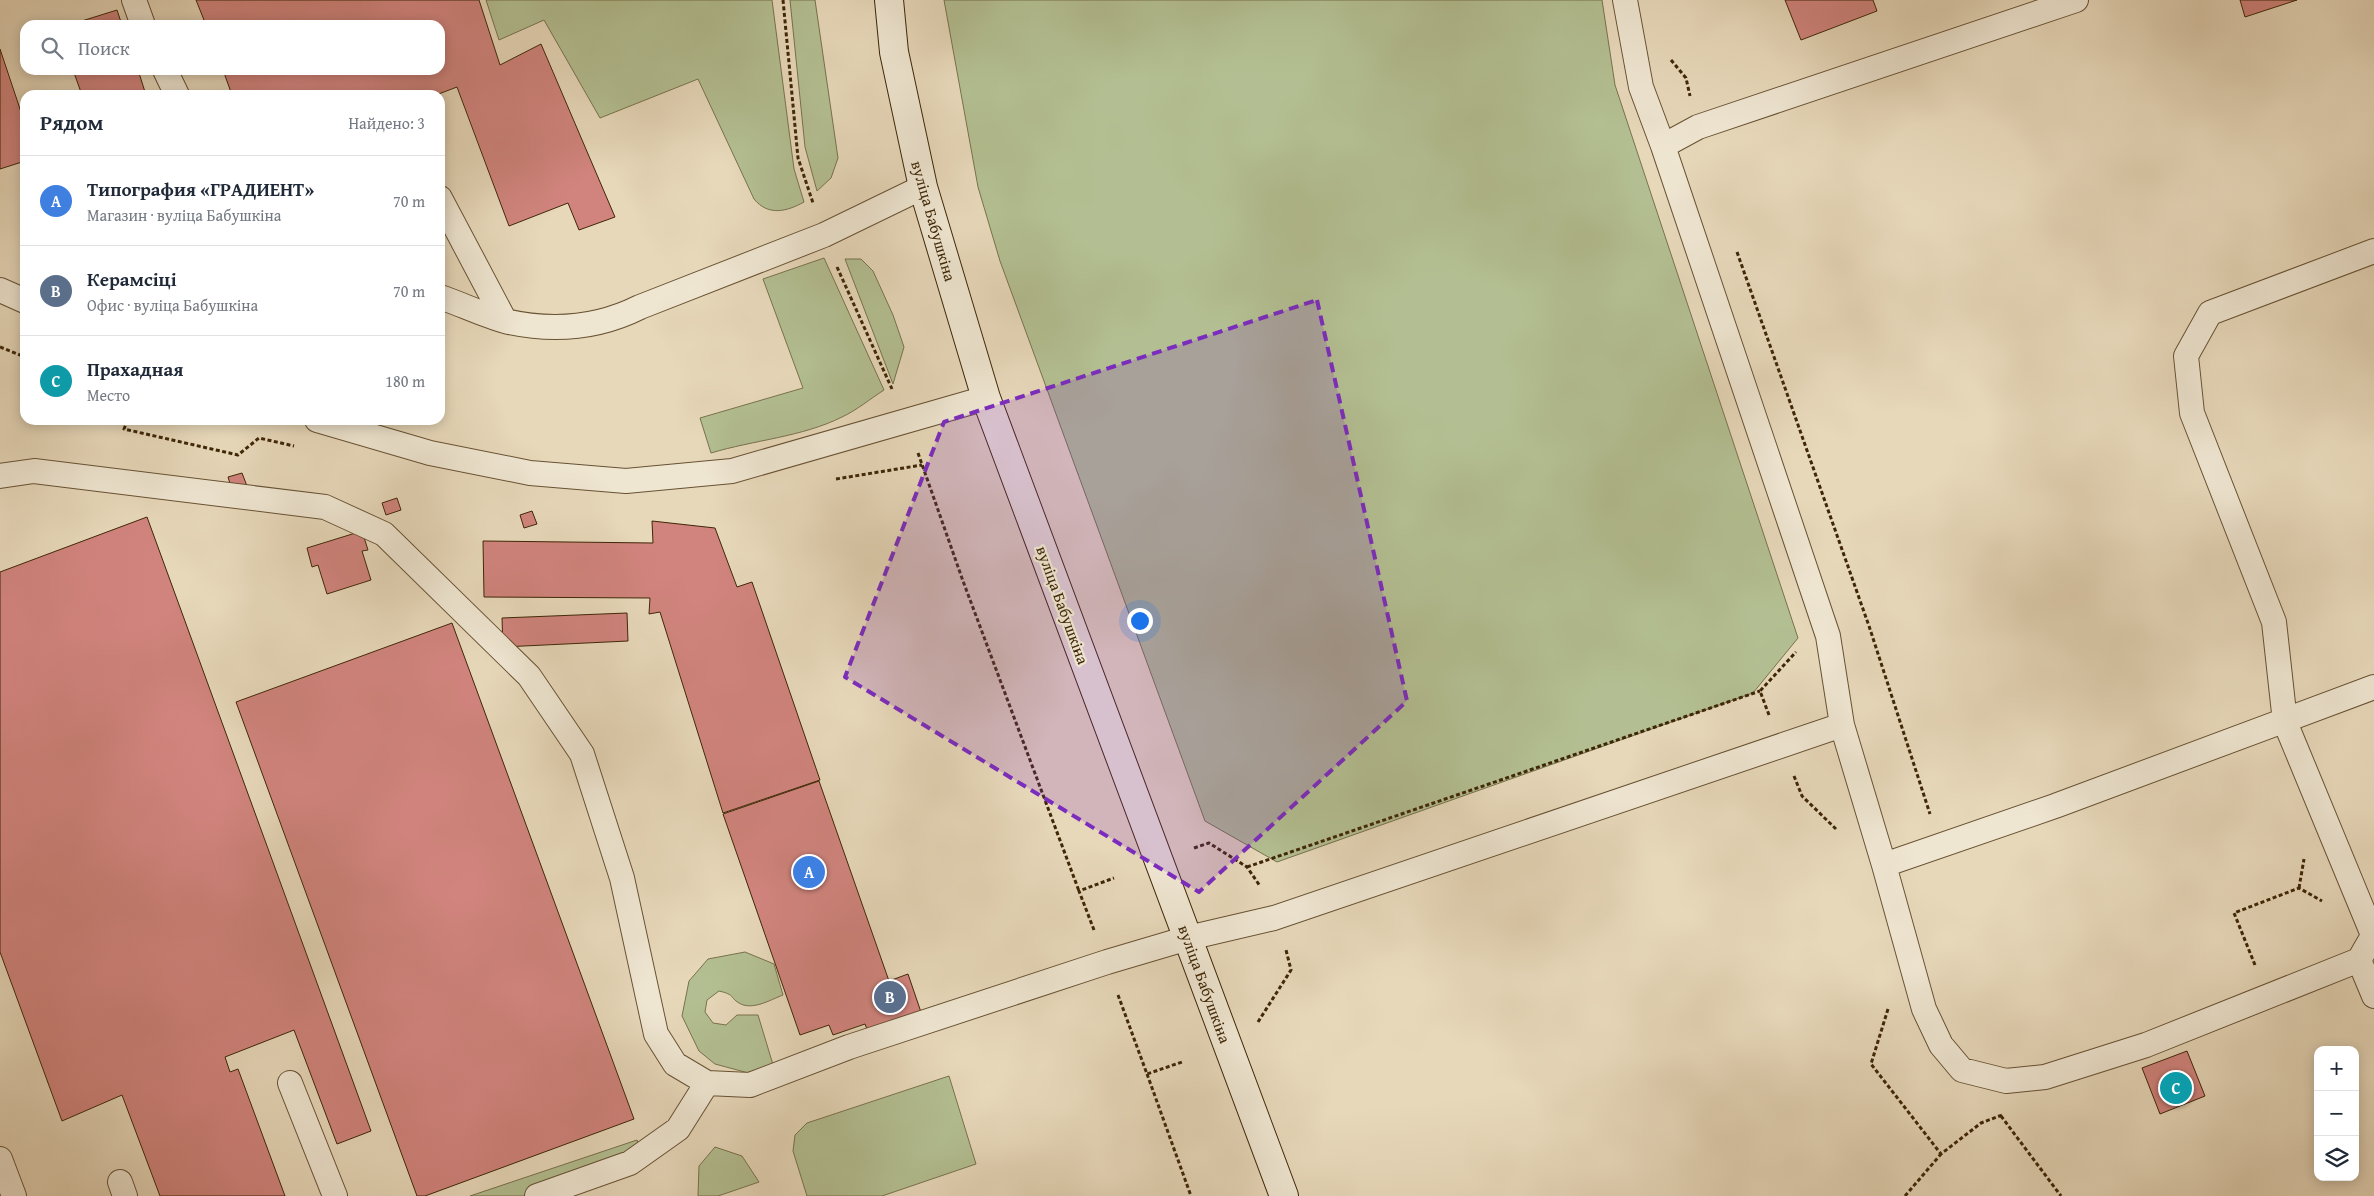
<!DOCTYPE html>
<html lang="ru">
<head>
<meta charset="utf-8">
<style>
  :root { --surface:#fff; --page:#f2f2f3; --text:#1f2937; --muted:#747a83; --line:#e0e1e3; --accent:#db2777 }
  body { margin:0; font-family:"Gentium Book Plus",serif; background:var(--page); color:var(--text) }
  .controls { position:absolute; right:15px; bottom:15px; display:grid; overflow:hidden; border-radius:10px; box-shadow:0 2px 12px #0003 }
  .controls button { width:45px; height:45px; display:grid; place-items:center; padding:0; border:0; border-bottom:1px solid var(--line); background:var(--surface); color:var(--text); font:25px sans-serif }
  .you { position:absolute; left:1139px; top:620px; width:18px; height:18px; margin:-12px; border:4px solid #fff; border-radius:50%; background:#1a73e8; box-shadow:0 0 0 8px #1a73e833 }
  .badge { display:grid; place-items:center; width:32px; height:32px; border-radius:50%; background:var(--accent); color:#fff; font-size:16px; font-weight:700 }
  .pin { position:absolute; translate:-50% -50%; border:2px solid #fff; box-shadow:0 1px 5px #0006 }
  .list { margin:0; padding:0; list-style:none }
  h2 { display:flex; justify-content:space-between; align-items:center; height:65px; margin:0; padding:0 20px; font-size:21px }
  h2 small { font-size:16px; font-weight:400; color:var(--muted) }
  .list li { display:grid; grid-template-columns:32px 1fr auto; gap:15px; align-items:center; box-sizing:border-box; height:90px; padding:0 20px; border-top:1px solid var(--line) }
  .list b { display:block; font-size:19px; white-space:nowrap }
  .list p { margin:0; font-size:16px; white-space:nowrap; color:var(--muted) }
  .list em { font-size:16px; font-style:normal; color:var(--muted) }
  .icon { flex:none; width:28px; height:28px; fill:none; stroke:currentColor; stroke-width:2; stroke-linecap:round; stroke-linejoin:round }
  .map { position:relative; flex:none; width:2374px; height:1196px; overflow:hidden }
  .search { position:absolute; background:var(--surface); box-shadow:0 2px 12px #0003; left:20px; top:20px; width:425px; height:55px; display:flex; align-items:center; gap:12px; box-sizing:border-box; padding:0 18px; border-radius:15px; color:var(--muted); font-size:19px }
  .panel { position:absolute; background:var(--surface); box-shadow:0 2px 12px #0003; left:20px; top:90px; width:425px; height:335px; border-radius:15px }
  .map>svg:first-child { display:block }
  .green { fill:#b3bf92; stroke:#78724c }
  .building { fill:#d1847e; stroke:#3e2606 }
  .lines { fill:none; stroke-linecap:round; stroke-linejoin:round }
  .lane-casing { stroke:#685233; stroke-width:26 }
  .secondary-casing { stroke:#3e2606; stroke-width:30 }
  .path { stroke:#3e2606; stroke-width:3; stroke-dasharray:4 2.5; stroke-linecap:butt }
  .lane { stroke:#efe6d2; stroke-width:24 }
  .secondary { stroke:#efe6d2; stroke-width:28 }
  .marked { fill:#7b2cbf; fill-opacity:0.2; stroke:#7b2cbf; stroke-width:4; stroke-dasharray:10 6; stroke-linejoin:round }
  .labels { text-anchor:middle; stroke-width:4.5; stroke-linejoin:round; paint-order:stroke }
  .street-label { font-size:16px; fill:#3e2606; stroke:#efe6d2 }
</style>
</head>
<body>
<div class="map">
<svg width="2374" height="1196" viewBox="0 0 2374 1196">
  <rect width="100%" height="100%" fill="#e7d8ba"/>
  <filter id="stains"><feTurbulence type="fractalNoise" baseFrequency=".004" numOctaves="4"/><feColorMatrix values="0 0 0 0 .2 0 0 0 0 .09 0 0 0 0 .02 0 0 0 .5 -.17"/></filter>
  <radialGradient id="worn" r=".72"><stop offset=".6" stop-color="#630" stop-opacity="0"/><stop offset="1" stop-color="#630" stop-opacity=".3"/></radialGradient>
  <!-- green -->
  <path class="green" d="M486,0H772L794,169L804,202C786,212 768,216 754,199L698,79L600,118L544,20L499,40Z
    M790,0H815L838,158L831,178L817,191L805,147Z
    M944,0H1602L1615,85L1798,638L1753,693L1277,862L1205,821L1000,261L978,187Z
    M824,258L884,390C870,399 857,410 842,417C802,437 754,440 711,453L700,418L803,388L763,279Z
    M845,259H861L873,271L893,315L904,347L893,384Z
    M745,952L774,964L783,995C770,1000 752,1011 739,1003C729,997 736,995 719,991L707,1000L705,1012L713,1023L726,1025L737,1015H758L774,1068L752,1074L715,1064L699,1051L682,1016L689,981L708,959Z
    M949,1076L976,1164L882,1196H807L793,1151L795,1135L807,1123Z
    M637,1140L641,1151L530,1196H470Z
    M715,1147L742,1156L759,1182L718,1196H698L699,1166Z"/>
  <!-- building -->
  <path class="building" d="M196,0H479L500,65L541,44L615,217L579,230L568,203L509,226L457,87L436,95H232L223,70H440V25H206Z
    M1785,0H1873L1877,11L1801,40Z
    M2240,0H2297L2245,17Z
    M117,10L122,25H69Z
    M0,49L25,124V161L0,169Z
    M73,70H138L146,95H82Z
    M242,473L247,486L232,490L228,477Z
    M397,498L401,510L386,515L382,503Z
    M532,511L537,524L524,528L520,515Z
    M147,517L371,1131L337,1144L294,1030L225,1057L230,1072L238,1069L285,1196H160L122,1095L62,1121L0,952V572Z
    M652,521L715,528L737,587L752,582L820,780L723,813L660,612L649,614L650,598L484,597L483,541L653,543Z
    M362,531L368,550L362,551L371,580L327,594L318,565L312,567L307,548Z
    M627,613L628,641L503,647L502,618Z
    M452,623L634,1119L425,1196H417L236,702Z
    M819,781L889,981L908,974L923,1018L870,1037L865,1024L833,1035L829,1025L800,1035L723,814Z
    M2187,1051L2205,1096L2160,1114L2142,1068Z"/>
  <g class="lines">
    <!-- lane casing -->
    <g class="lane-casing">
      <path id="lane" d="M134,0L143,25
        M1625,0L1641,87L1663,146L1828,636L1842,725L1884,865L1924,1009L1941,1045L1962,1070L2006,1081L2045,1077L2146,1045L2359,960L2374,934
        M165,70L177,95
        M1663,146L1698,127L2076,0
        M440,198L505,321
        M0,290L25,301
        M440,297C461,304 483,315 505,321C552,332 598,328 640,307L824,235L923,187
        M317,420L430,453L530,473L626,481L732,471L986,398
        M0,476L34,471L325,507L384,534L529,676L582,754L622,878L656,1034L675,1064L707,1083L750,1085L849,1047L1107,962L1188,938L1274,918L1842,725
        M1884,865L2055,806L2374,687
        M2373,935L2285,722L2274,622L2192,413L2186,356L2210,313L2374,251
        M2359,960L2374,996
        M290,1083L335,1196
        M0,1159L14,1196
        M120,1182L125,1196
        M537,1196L630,1163L678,1129L707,1083"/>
    </g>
    <!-- secondary casing -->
    <g class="secondary-casing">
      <path id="secondary" d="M889,0L894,52L923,187L986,398L1284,1196"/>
    </g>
    <!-- path -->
    <path class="path" d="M783,0L798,158L813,203
      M1671,60L1686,78L1690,96
      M1737,252L1869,626L1930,814
      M837,267L892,389
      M0,347L25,357
      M128,420L124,429L238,455L259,438L294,446
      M918,453L963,581L1079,891
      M836,479L922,465
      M1769,715L1760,691L1796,652
      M1794,776L1802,796L1836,829
      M1194,848L1209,843L1247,867L1260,886
      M1247,867L1760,691
      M2299,888L2304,859
      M1094,930L1079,891L1114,878
      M2255,965L2234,913L2299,888L2322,901
      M1118,995L1147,1074L1182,1062
      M1888,1009L1871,1064L1941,1154L1981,1123L2002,1115
      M1258,1022L1291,970L1286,950
      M1147,1074L1191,1196
      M2001,1116L2061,1196
      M1905,1196L1941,1154"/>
    <!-- lane -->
    <use href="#lane" class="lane"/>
    <!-- secondary -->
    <use href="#secondary" class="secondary"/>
  </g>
  <!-- marked area -->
  <path class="marked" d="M1317,300L1407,701L1199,892L845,677L944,422Z"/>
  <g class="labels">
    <!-- street labels -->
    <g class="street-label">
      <text transform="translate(934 221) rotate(74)" y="6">вуліца Бабушкіна</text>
      <text transform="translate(1063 605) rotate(70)" y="6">вуліца Бабушкіна</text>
      <text transform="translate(1205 984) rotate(70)" y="6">вуліца Бабушкіна</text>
    </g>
  </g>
  <rect width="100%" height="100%" filter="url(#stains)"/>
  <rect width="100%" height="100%" fill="url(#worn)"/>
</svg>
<div class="controls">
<button>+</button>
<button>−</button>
<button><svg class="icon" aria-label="layers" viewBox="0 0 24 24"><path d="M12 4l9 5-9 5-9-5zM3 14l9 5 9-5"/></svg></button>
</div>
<div class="you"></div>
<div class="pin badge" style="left:809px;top:872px;background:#3f7fe0">A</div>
<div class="pin badge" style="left:890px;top:997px;background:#5c6f8a">B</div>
<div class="pin badge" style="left:2176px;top:1088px;background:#0f9aa8">C</div>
<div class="search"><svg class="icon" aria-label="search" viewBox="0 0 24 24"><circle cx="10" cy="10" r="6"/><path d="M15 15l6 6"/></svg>Поиск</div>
<section class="panel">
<h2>Рядом<small>Найдено: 3</small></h2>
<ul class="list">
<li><span class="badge" style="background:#3f7fe0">A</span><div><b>Типография «ГРАДИЕНТ»</b><p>Магазин · вуліца Бабушкіна</p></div><em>70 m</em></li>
<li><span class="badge" style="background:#5c6f8a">B</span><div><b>Керамсіці</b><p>Офис · вуліца Бабушкіна</p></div><em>70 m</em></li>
<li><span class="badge" style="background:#0f9aa8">C</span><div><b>Прахадная</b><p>Место</p></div><em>180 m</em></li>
</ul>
</section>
</div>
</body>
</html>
